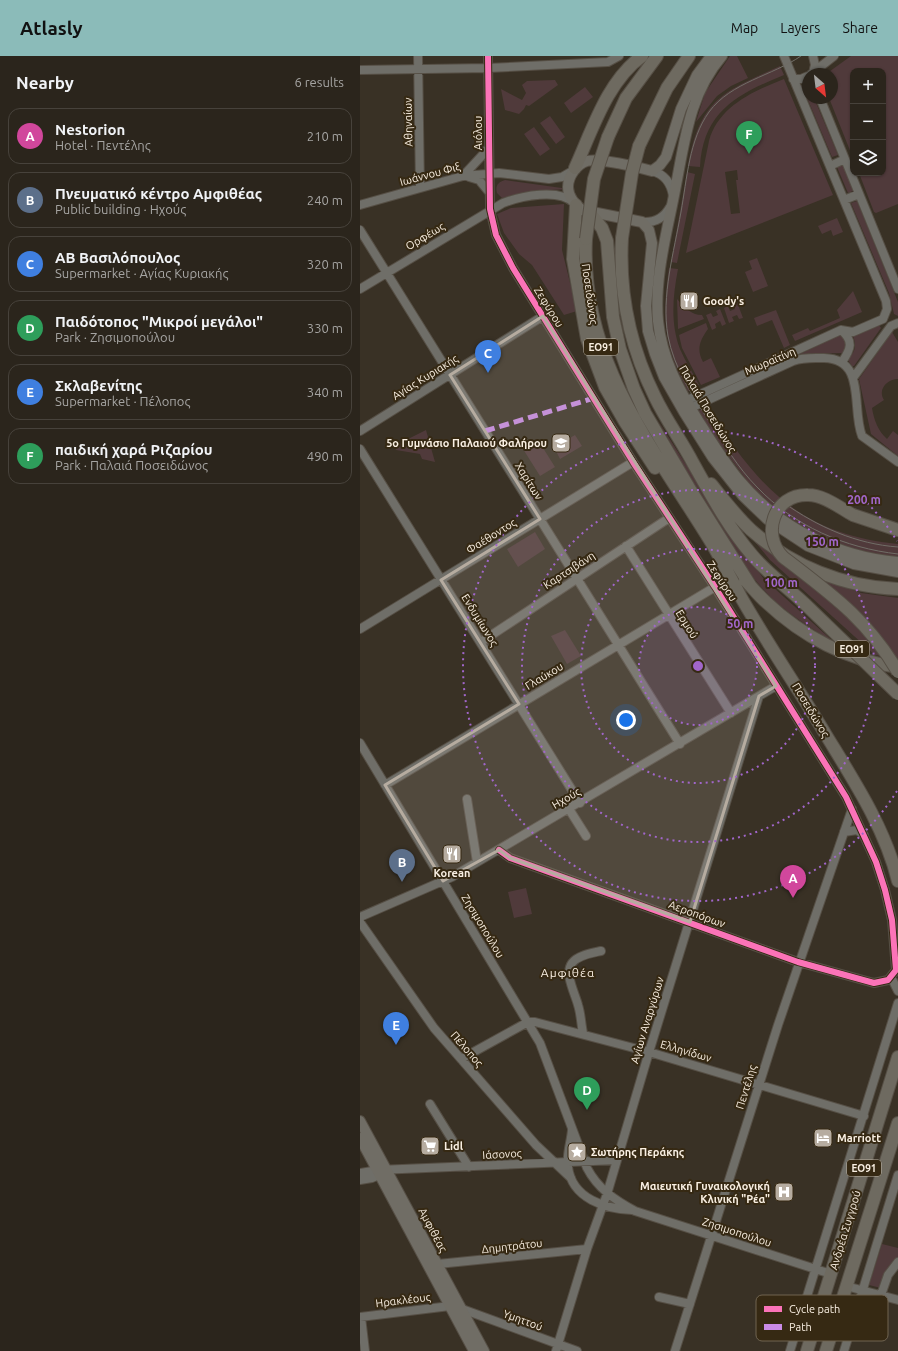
<!DOCTYPE html>
<html lang="en">
<head>
<meta charset="utf-8">
<style>
  :root { --surface:#2b251c; --page:#373129; --text:#f1f3f6; --muted:#a6a5a3; --line:#47423b; --accent:#8bbbb9 }
  body { margin:0; font-family:Ubuntu,sans-serif; background:var(--page); color:var(--text) }
  .controls { position:absolute; right:12px; top:12px; display:grid; overflow:hidden; border-radius:8px; box-shadow:0 1px 3px #0004 }
  .controls button { width:36px; height:36px; display:grid; place-items:center; padding:0; border:0; border-bottom:1px solid var(--line); background:var(--surface); color:var(--text); font:20px sans-serif }
  .compass { position:absolute; left:442px; top:12px; width:36px; height:36px; border-radius:50%; background:var(--surface); box-shadow:0 1px 3px #0004; rotate:152deg }
  .you { position:absolute; left:266px; top:664px; width:14px; height:14px; margin:-10px; border:3px solid #fff; border-radius:50%; background:#1a73e8; box-shadow:0 0 0 6px #1a73e833 }
  .badge { display:grid; place-items:center; width:26px; height:26px; border-radius:50%; background:var(--accent); color:#fff; font-size:13px; font-weight:700 }
  .pin { position:absolute; translate:-50% -33px; filter:drop-shadow(0 1px 2px #0008) }
  .pin::after { content:''; position:absolute; top:21px; width:14px; height:12px; background:inherit; clip-path:polygon(0 0,100% 0,50% 100%) }
  .list { margin:0; padding:0; list-style:none }
  h2 { display:flex; justify-content:space-between; align-items:center; height:52px; margin:0; padding:0 16px; font-size:17px }
  h2 small { font-size:13px; font-weight:400; color:var(--muted) }
  .list li { display:grid; grid-template-columns:26px 1fr auto; gap:12px; align-items:center; box-sizing:border-box; height:56px; margin:0 8px 8px; padding:0 8px; border:1px solid var(--line); border-radius:12px }
  .list b { display:block; font-size:15px; white-space:nowrap }
  .list p { margin:0; font-size:13px; white-space:nowrap; color:var(--muted) }
  .list em { font-size:13px; font-style:normal; color:var(--muted) }
  .icon { flex:none; width:22px; height:22px; fill:none; stroke:currentColor; stroke-width:2; stroke-linecap:round; stroke-linejoin:round }
  .map { position:relative; flex:none; width:538px; height:1295px; overflow:hidden }
  header { display:flex; align-items:center; gap:24px; box-sizing:border-box; height:56px; padding:0 20px; background:var(--accent); color:#111 }
  header strong { font-size:19px }
  nav { display:flex; gap:22px; margin-inline-start:auto; font-size:14px }
  main { display:flex }
  aside { flex:1; background:var(--surface) }
  .map>svg:first-child { display:block }
  .green { fill:#503a3b; fill-rule:evenodd }
  .lines { fill:none; stroke-linecap:round; stroke-linejoin:round }
  .minor-casing { stroke:#564f45; stroke-width:10 }
  .major-casing { stroke:#564f45; stroke-width:12 }
  .highway-casing { stroke:#564f45; stroke-width:14 }
  .minor { stroke:#6f6e68; stroke-width:8 }
  .major { stroke:#706d65; stroke-width:10 }
  .highway { stroke:#6e6a60; stroke-width:12 }
  .tram { stroke:#706d66; stroke-width:1 }
  .highway-bridge-casing { stroke:#564f45; stroke-width:14; stroke-linecap:butt }
  .highway-bridge { stroke:#6e6a60; stroke-width:12 }
  .quiet { stroke:#ca8be6; stroke-width:5; stroke-dasharray:10 5; stroke-linecap:butt }
  .cycleway-casing { stroke:#362913; stroke-width:8 }
  .cycleway { stroke:#fb73b8; stroke-width:6 }
  .marked { fill:#b6aca0; fill-opacity:0.2; stroke:#b6aca0; stroke-width:3; stroke-linejoin:round }
  .ring { fill:none; stroke:#a166ca; stroke-width:2; stroke-dasharray:2 4 }
  .labels { text-anchor:middle; stroke-width:4; stroke-linejoin:round; paint-order:stroke }
  .shield { fill:#362913; stroke:#beb4a4; stroke-width:1 }
  .shield-label { font-size:10px; font-weight:bold; fill:#f9efe2 }
  .street-label { font-size:11px; fill:#f9efe2; stroke:#362913 }
  .poi-label { font-size:11px; font-weight:bold; fill:#f9efe2; stroke:#362913; text-anchor:start }
  .neighbourhood-label { font-size:12px; letter-spacing:1px; fill:#f9efe2; stroke:#362913 }
  .key { fill:#362913; stroke:#706451; stroke-width:1 }
  .key-label { font-size:11px; fill:#f9efe2 }
  .centre { fill:#a166ca; stroke:#362913; stroke-width:2 }
  .ring-label { font-size:12px; text-anchor:middle; font-weight:bold; fill:#a166ca; stroke:#362913; stroke-width:4; stroke-linejoin:round; paint-order:stroke }
</style>
</head>
<body>
<header>
<strong>Atlasly</strong>
<nav><a>Map</a><a>Layers</a><a>Share</a></nav>
</header>
<main>
<aside>
<h2>Nearby<small>6 results</small></h2>
<ul class="list">
<li><span class="badge" style="background:#d1479c">A</span><div><b>Nestorion</b><p>Hotel · Πεντέλης</p></div><em>210 m</em></li>
<li><span class="badge" style="background:#5c6f8a">B</span><div><b>Πνευματικό κέντρο Αμφιθέας</b><p>Public building · Ηχούς</p></div><em>240 m</em></li>
<li><span class="badge" style="background:#3f7fe0">C</span><div><b>ΑΒ Βασιλόπουλος</b><p>Supermarket · Αγίας Κυριακής</p></div><em>320 m</em></li>
<li><span class="badge" style="background:#2e9e5b">D</span><div><b>Παιδότοπος &quot;Μικροί μεγάλοι&quot;</b><p>Park · Ζησιμοπούλου</p></div><em>330 m</em></li>
<li><span class="badge" style="background:#3f7fe0">E</span><div><b>Σκλαβενίτης</b><p>Supermarket · Πέλοπος</p></div><em>340 m</em></li>
<li><span class="badge" style="background:#2e9e5b">F</span><div><b>παιδική χαρά Ριζαρίου</b><p>Park · Παλαιά Ποσειδώνος</p></div><em>490 m</em></li>
</ul>
</aside>
<div class="map">
<svg width="538" height="1295" viewBox="0 0 538 1295">
  <rect width="100%" height="100%" fill="#393125"/>
  <!-- green -->
  <path class="green" d="M370,0H377L388,22L371,30L357,40L336,66L345,37Z
    M491,0H538V148L516,157L514,156L499,117H523V15H493V102L469,42H472V18H466Z
    M420,10L424,19C378,38 343,55 340,111L328,110C340,43 363,36 420,10Z
    M424,23L473,139L326,197L349,85C358,51 393,35 424,23ZM377,114L378,124H376L380,157L371,158L365,116Z
    M195,24L198,29L169,50L166,49L164,53L159,58L145,54L141,33L162,44L166,37L162,29L167,25Z
    M448,27V42H454L478,99L472,101L442,30Z
    M225,31L233,41L211,57L204,47Z
    M190,60L205,81L196,88L180,67Z
    M174,71L190,93L180,100L164,78Z
    M483,109L493,135L488,137L477,111Z
    M327,116L335,118L317,207L311,206Z
    M145,124L209,133L172,135L142,142L137,137C135,130 138,126 145,124Z
    M497,145L538,246V260L534,258L529,237L491,147Z
    M204,148L202,194L217,255L204,259L172,209L159,198L144,177L137,158L151,152Z
    M477,162L483,176L473,180L471,174L462,178L458,170Z
    M397,202L408,230L393,236L385,216L392,213L389,205Z
    M309,212L318,213C313,239 310,267 320,293C325,305 333,317 339,329L328,335C303,288 302,263 309,212Z
    M493,235L502,256L435,285L432,279L448,272L450,275L480,262L477,254Z
    M317,243C324,251 331,259 342,259L344,263L318,273Z
    M377,246L383,262L379,263L377,259L372,261L374,265L369,267L364,252L368,250L370,255L375,253L373,248Z
    M360,253L366,268L362,270L360,265L355,268L356,272L352,274L346,259L351,257L353,261L358,259L356,255Z
    M416,254L430,289L424,292L412,264L397,270L394,262Z
    M346,267L348,273C340,284 336,293 343,306L351,302L360,321L341,329L322,292L319,279Z
    M519,269L521,272L494,310H492L488,304C495,295 497,291 493,280Z
    M532,276L538,286V323C528,323 517,333 524,344L512,352C514,364 518,375 527,383L533,375L538,379V400L511,378L499,323Z
    M478,280H482L487,289L484,297L440,298Z
    M347,350C397,430 439,478 538,488V502L477,492L420,456L390,429L355,381L338,355Z
    M297,363L334,421L403,522L475,587C450,571 422,555 403,533C359,483 330,420 297,363Z
    M66,374L75,406L62,403L60,398L36,394L34,390Z
    M215,379L222,390L200,403L194,391Z
    M178,384L195,411L180,420L163,393Z
    M386,475L462,523L501,537L538,542V602L515,599L410,504Z
    M175,476L185,493L158,511L147,493Z
    M205,574L221,600L207,608L191,580Z
    M166,832L172,858L154,862L148,836Z
    M522,1188L538,1192V1202L521,1232L509,1229Z"/>
  <g class="lines">
    <!-- minor casing -->
    <g class="minor-casing">
      <path id="minor" d="M58,0L60,132
        M128,0L130,153L136,179L153,212L273,406L355,531L486,741L516,806L525,834L532,864L536,914L528,924L514,927L438,906L150,802L139,794
        M424,0L526,245L527,253L523,263
        M0,14L128,12L248,6L259,0
        M453,17L455,9L453,0
        M451,18L474,0
        M433,23H441L448,20
        M460,42L538,233
        M470,110L485,103
        M292,115C304,118 311,127 313,140
        M103,120L129,92
        M109,121L119,124L129,136
        M484,144L499,138
        M0,149L103,120L139,117L189,123L202,121L214,114
        M282,166C295,167 304,162 310,151
        M0,174L320,688
        M0,233L143,147C161,140 199,132 214,147
        M481,274C494,285 491,293 482,306
        M493,322L531,270L538,267
        M321,347L481,274L493,276L523,263
        M326,354L433,305C444,301 453,302 464,302C507,303 491,352 502,380L538,406
        M0,375L183,260
        M0,393L220,747
        M266,490L371,657
        M0,573L273,406
        M121,586L309,462
        M0,687L180,987L227,1112C238,1133 255,1144 275,1155L471,1218
        M25,729L355,531
        M107,743L117,806
        M209,753L226,780
        M484,776L497,774L504,779
        M0,861L92,821L416,630
        M0,866L74,972L176,1089L211,1122
        M531,921L538,935
        M223,977C221,968 221,958 218,949C215,937 204,918 212,907C218,899 232,897 241,895
        M101,1003L168,966H175L289,996L504,1060
        M70,1048L109,1111
        M212,1074C211,1086 206,1100 208,1111C212,1143 246,1153 272,1154
        M0,1117L18,1114L257,1104
        M0,1124L12,1122L24,1117
        M78,1208L227,1193
        M486,1230L538,1244
        M521,1239L528,1219L538,1206
        M299,1241L330,1248
        M102,1253L217,1295
        M0,1261L90,1250
        M1,1261L5,1295
        M196,1295L227,1193L247,1138L289,996L399,640
        M315,1295L418,969L492,753
        M430,1295L538,947
        M484,1295L538,1119"/>
    </g>
    <!-- major casing -->
    <g class="major-casing">
      <path id="major" d="M351,0L337,19L321,53L306,101L300,109L292,115C278,111 240,102 227,105C217,108 208,120 208,131C208,140 215,149 222,154L282,166L289,174L292,187L286,250L288,275L295,298L304,321L324,356L353,402L383,440L407,463L448,490L494,508L538,516
        M362,0C330,37 325,83 316,129C308,173 294,220 298,265C302,303 319,334 339,366C352,386 364,406 379,424C418,471 477,501 538,506
        M0,1065L124,1295
        M0,1082L114,1295"/>
    </g>
    <!-- highway casing -->
    <g class="highway-casing">
      <path id="highway" d="M248,81L266,42L297,0
        M279,90L307,32L329,0
        M215,112C232,75 247,25 282,0
        M216,149L213,203L227,283L245,331L265,366L295,412
        M229,156L242,172L247,185L253,261L260,293L274,333L285,357L331,435L390,529
        M262,182C259,237 270,291 295,341C306,364 321,384 333,407C351,439 368,471 392,499C406,516 428,532 445,548
        M226,183C220,303 292,390 351,486C362,505 372,524 382,543C409,590 439,634 466,679C494,725 525,772 538,825
        M351,428C364,444 376,460 391,474C432,510 483,531 538,533
        M493,459L538,474
        M385,524C392,531 398,539 406,546C442,580 488,605 538,611
        M447,1295L538,1001
        M466,1295L538,1067"/>
    </g>
    <!-- minor -->
    <use href="#minor" class="minor"/>
    <!-- major -->
    <use href="#major" class="major"/>
    <!-- highway -->
    <use href="#highway" class="highway"/>
    <!-- tram -->
    <path class="tram" d="M441,0C412,20 371,26 349,56C329,84 327,123 321,156C314,196 301,240 308,280C314,312 332,339 349,365C364,388 378,412 397,431C434,470 485,492 538,498
      M424,447C458,471 496,488 538,491"/>
    <!-- highway-bridge casing -->
    <g class="highway-bridge-casing">
      <path id="highway-bridge" d="M262,182L272,117L279,90
        M226,183L234,123L248,81
        M493,459C480,452 464,439 448,439C413,438 401,479 423,501C471,538 507,563 538,616
        M445,548L538,638"/>
    </g>
    <!-- highway-bridge -->
    <use href="#highway-bridge" class="highway-bridge"/>
    <!-- quiet -->
    <path class="quiet" d="M125,375L234,342"/>
    <!-- cycleway casing -->
    <g class="cycleway-casing">
      <path id="cycleway" d="M128,0L130,153L136,179L153,212L273,406L355,531L486,741L516,806L525,834L532,864L536,914L528,924L514,927L438,906L150,802L139,794"/>
    </g>
    <!-- cycleway -->
    <use href="#cycleway" class="cycleway"/>
  </g>
  <!-- marked area -->
  <path class="marked" d="M183,260L416,630L399,640L330,866L150,802L139,794L83,825L25,729L159,648L81,524L180,463L90,319Z"/>
  <!-- distance rings -->
  <circle cx="338" cy="610" r="59" fill="#a166ca" fill-opacity=".12"/>
  <g class="ring">
    <circle cx="338" cy="610" r="59"/>
    <circle cx="338" cy="610" r="117"/>
    <circle cx="338" cy="610" r="176"/>
    <path d="M537 735A235 235 0 1 1 537 485"/>
  </g>
  <!-- icons -->
  <defs>
    <g id="restaurant-square" transform="scale(1)"><rect x="-9" y="-9" width="18" height="18" rx="4" fill="#b6aca0" stroke="#362913"/><path d="M-5-6h1v4h1v-4h1v4h1v-4h1v5L-1.5 .5V6h-2V.5L-5-1ZM5-6V6H3V1.5H1.5Q1.5-4 5-6Z" fill="#fff"/></g>
    <g id="school-square" transform="scale(1)"><rect x="-9" y="-9" width="18" height="18" rx="4" fill="#b6aca0" stroke="#362913"/><path d="M0-5L7-2L0 1L-7-2ZM-4 1L0 2.5L4 1V4Q0 6-4 4Z" fill="#fff"/></g>
    <g id="hotel-square" transform="scale(1)"><rect x="-9" y="-9" width="18" height="18" rx="4" fill="#b6aca0" stroke="#362913"/><path d="M-6-4.5h1.5V1H6V5H4.5V3h-9V5H-6ZM-4 0a1.8 1.8 0 1 1 3.6 0ZM.5 0V-2.5h3Q6-2.5 6 0Z" fill="#fff"/></g>
    <g id="supermarket-square" transform="scale(1)"><rect x="-9" y="-9" width="18" height="18" rx="4" fill="#b6aca0" stroke="#362913"/><path d="M-6-5.5h2.5l.6 2H6L4.5 2H-2.5L-4.4-4H-6ZM-1.5 3.2a1.3 1.3 0 1 0 .1 0ZM3 3.2a1.3 1.3 0 1 0 .1 0Z" fill="#fff"/></g>
    <g id="sight-square" transform="scale(1)"><rect x="-9" y="-9" width="18" height="18" rx="4" fill="#b6aca0" stroke="#362913"/><path d="M0-6L1.8-2.2L6-1.7L2.9 1.2L3.7 5.4L0 3.3L-3.7 5.4L-2.9 1.2L-6-1.7L-1.8-2.2Z" fill="#fff"/></g>
    <g id="hospital-square" transform="scale(1)"><rect x="-9" y="-9" width="18" height="18" rx="4" fill="#b6aca0" stroke="#362913"/><path d="M-5-5h3v3.5h4V-5h3V5h-3V1.5h-4V5h-3Z" fill="#fff"/></g>
  </defs>
  <g fill-rule="evenodd">
    <use href="#restaurant-square" x="329" y="245"/>
    <use href="#school-square" x="201" y="387"/>
    <use href="#restaurant-square" x="92" y="798"/>
    <use href="#hotel-square" x="463" y="1082"/>
    <use href="#supermarket-square" x="70" y="1090"/>
    <use href="#sight-square" x="217" y="1096"/>
    <use href="#hospital-square" x="424" y="1136"/>
  </g>
  <g class="labels">
    <!-- shield labels -->
    <g class="shield">
      <rect x="224" y="283" width="34" height="16" rx="3"/>
      <rect x="475" y="585" width="34" height="16" rx="3"/>
      <rect x="487" y="1104" width="34" height="16" rx="3"/>
    </g>
    <g class="shield-label">
      <text x="241" y="295">ΕΟ91</text>
      <text x="492" y="597">ΕΟ91</text>
      <text x="504" y="1116">ΕΟ91</text>
    </g>
    <!-- street labels -->
    <g class="street-label">
      <text transform="translate(48 66) rotate(-91)" y="4">Αθηναίων</text>
      <text transform="translate(118 77) rotate(-90)" y="4">Αιόλου</text>
      <text transform="translate(70 118) rotate(-15)" y="4">Ιωάννου Φιξ</text>
      <text transform="translate(65 180) rotate(-31)" y="4">Ορφέως</text>
      <text transform="translate(230 238) rotate(82)" y="4">Ποσειδώνος</text>
      <text transform="translate(189 251) rotate(58)" y="4">Ζεφύρου</text>
      <text transform="translate(410 305) rotate(-23)" y="4">Μωραϊτίνη</text>
      <text transform="translate(65 321) rotate(-32)" y="4">Αγίας Κυριακής</text>
      <text transform="translate(348 353) rotate(59)" y="4">Παλαιά Ποσειδώνος</text>
      <text transform="translate(169 425) rotate(58)" y="4">Χαρίτων</text>
      <text transform="translate(131 480) rotate(-32)" y="4">Φαέθοντος</text>
      <text transform="translate(209 514) rotate(-33)" y="4">Καρτσιβάνη</text>
      <text transform="translate(362 525) rotate(57)" y="4">Ζεφύρου</text>
      <text transform="translate(120 564) rotate(58)" y="4">Ενδυμίωνος</text>
      <text transform="translate(327 568) rotate(58)" y="4">Ερμού</text>
      <text transform="translate(184 620) rotate(-31)" y="4">Γλαύκου</text>
      <text transform="translate(451 654) rotate(59)" y="4">Ποσειδώνος</text>
      <text transform="translate(206 742) rotate(-30)" y="4">Ηχούς</text>
      <text transform="translate(337 858) rotate(20)" y="4">Αεροπόρων</text>
      <text transform="translate(123 870) rotate(59)" y="4">Ζησιμοπούλου</text>
      <text transform="translate(287 964) rotate(-73)" y="4">Αγίων Αναργύρων</text>
      <text transform="translate(107 993) rotate(49)" y="4">Πέλοπος</text>
      <text transform="translate(326 995) rotate(16)" y="4">Ελληνίδων</text>
      <text transform="translate(386 1031) rotate(-73)" y="4">Πεντέλης</text>
      <text transform="translate(142 1098) rotate(-3)" y="4">Ιάσονος</text>
      <text transform="translate(73 1174) rotate(62)" y="4">Αμφιθέας</text>
      <text transform="translate(485 1174) rotate(-73)" y="4">Ανδρέα Συγγρού</text>
      <text transform="translate(377 1176) rotate(18)" y="4">Ζησιμοπούλου</text>
      <text transform="translate(152 1190) rotate(-6)" y="4">Δημητράτου</text>
      <text transform="translate(43 1244) rotate(-7)" y="4">Ηρακλέους</text>
      <text transform="translate(163 1264) rotate(20)" y="4">Υμηττού</text>
    </g>
    <!-- poi labels -->
    <g class="poi-label">
      <text x="343" y="249">Goody's</text>
      <text x="187" y="391" text-anchor="end">5ο Γυμνάσιο Παλαιού Φαλήρου</text>
      <text x="92" y="821" text-anchor="middle">Korean</text>
      <text x="477" y="1086">Marriott</text>
      <text x="84" y="1094">Lidl</text>
      <text x="231" y="1100">Σωτήρης Περάκης</text>
      <text x="410" y="1134" text-anchor="end">Μαιευτική Γυναικολογική<tspan x="410" dy="13">Κλινική "Ρέα"</tspan></text>
    </g>
    <!-- neighbourhood labels -->
    <g class="neighbourhood-label">
      <text x="208" y="921">Αμφιθέα</text>
    </g>
  </g>
  <!-- legend -->
  <rect x="396" y="1239" width="132" height="46" rx="6" class="key"/>
  <rect x="404" y="1250" width="18" height="6" fill="#fb73b8"/>
  <rect x="404" y="1268" width="18" height="6" fill="#ca8be6"/>
  <g class="key-label">
    <text x="429" y="1257">Cycle path</text>
    <text x="429" y="1275">Path</text>
  </g>
  <circle cx="338" cy="610" r="6" class="centre"/>
  <g class="ring-label">
    <text x="504" y="448">200 m</text>
    <text x="462" y="490">150 m</text>
    <text x="421" y="531">100 m</text>
    <text x="380" y="572">50 m</text>
  </g>
</svg>
<div class="controls">
<button>+</button>
<button>−</button>
<button><svg class="icon" aria-label="layers" viewBox="0 0 24 24"><path d="M12 4l9 5-9 5-9-5zM3 14l9 5 9-5"/></svg></button>
</div>
<svg class="compass" viewBox="-18 -18 36 36"><path d="M0-13l5 13h-10z" fill="#e53935"/><path d="M0 13l5-13h-10z" fill="#a6a5a3"/></svg>
<div class="you"></div>
<div class="pin badge" style="left:433px;top:842px;background:#d1479c">A</div>
<div class="pin badge" style="left:42px;top:826px;background:#5c6f8a">B</div>
<div class="pin badge" style="left:128px;top:317px;background:#3f7fe0">C</div>
<div class="pin badge" style="left:227px;top:1054px;background:#2e9e5b">D</div>
<div class="pin badge" style="left:36px;top:989px;background:#3f7fe0">E</div>
<div class="pin badge" style="left:389px;top:98px;background:#2e9e5b">F</div>
</div>
</main>
</body>
</html>
